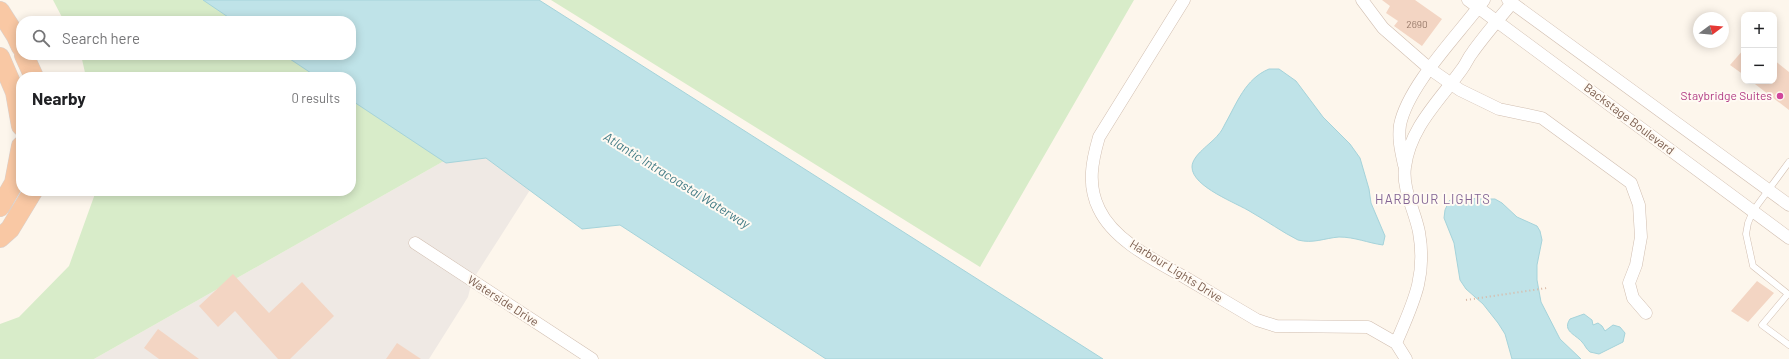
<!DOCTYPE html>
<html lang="en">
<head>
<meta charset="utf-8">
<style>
  :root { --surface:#fff; --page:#f2f2f2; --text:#202124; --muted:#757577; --line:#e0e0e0 }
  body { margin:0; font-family:Barlow,sans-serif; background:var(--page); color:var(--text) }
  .controls { position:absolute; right:12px; top:12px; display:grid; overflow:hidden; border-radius:8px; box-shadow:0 2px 10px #0003 }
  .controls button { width:36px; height:36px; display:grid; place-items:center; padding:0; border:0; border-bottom:1px solid var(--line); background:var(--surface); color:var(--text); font:20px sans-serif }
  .compass { position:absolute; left:1693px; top:12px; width:36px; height:36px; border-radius:50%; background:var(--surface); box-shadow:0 2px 10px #0003; rotate:74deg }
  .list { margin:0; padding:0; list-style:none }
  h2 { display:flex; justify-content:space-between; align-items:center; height:52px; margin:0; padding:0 16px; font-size:17px }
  h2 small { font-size:13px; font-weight:400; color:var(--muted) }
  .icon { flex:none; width:22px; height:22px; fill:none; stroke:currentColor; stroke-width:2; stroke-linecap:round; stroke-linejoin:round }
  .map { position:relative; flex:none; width:1789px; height:359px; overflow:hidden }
  .search { position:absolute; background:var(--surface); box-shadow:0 2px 10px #0003; left:16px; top:16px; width:340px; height:44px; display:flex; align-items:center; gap:10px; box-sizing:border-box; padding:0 14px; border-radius:16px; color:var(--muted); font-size:15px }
  .panel { position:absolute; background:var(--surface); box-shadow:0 2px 10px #0003; left:16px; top:72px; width:340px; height:124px; border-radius:16px }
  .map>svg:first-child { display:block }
  .industrial { fill:#efe9e4 }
  .green { fill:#d8ecc9 }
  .water { fill:#bfe3e8; stroke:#a5d3da }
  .building { fill:#f3d5c3 }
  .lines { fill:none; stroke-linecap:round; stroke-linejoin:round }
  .service-casing { stroke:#d1beb0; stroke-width:7 }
  .minor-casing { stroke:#d1beb0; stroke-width:13 }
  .trunk-casing { stroke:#dad1cd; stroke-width:20 }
  .path { stroke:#d9b8a5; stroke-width:2; stroke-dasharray:1 3; stroke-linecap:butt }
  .service { stroke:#fff; stroke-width:6 }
  .minor { stroke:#fff; stroke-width:12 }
  .trunk { stroke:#f9c8a4; stroke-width:19 }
  .hotel-dot { fill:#d1479c; stroke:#fffaf3; stroke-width:1.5 }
  .labels { text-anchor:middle; stroke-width:4; stroke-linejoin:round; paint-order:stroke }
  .number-label { font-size:10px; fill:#987a6a }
  .hotel-label { font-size:12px; fill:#b23c85; stroke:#fffaf3; text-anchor:end }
  .street-label { font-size:12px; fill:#7a5c4d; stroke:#fffaf3 }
  .water-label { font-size:13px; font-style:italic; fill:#437c86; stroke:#fffaf3 }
  .neighbourhood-label { font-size:13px; letter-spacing:1px; fill:#846695; stroke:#fffaf3 }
</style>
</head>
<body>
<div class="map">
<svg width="1789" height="359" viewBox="0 0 1789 359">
  <rect width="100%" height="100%" fill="#fdf6ec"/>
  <!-- industrial -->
  <path class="industrial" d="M451,157L486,158L530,190L472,281L468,297L429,359H94Z"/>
  <!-- green -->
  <path class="green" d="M53,0H213L245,21H64Z
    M551,0H1134L980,267Z
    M81,55H297L330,77H86Z
    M351,91L451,157L94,359H0V324L19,317L69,266L96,191H351Z"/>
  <!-- water -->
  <path class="water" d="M203,0H539L1103,359H826L620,225L582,229L486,158L446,163L351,100V77H317L284,55H351V21H234Z
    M1269,69H1279L1296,81L1323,117L1350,144L1360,158L1369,189L1371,203L1385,236L1383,245C1368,243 1355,237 1339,237C1325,238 1313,244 1298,240C1282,232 1267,221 1251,212C1237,203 1192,187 1192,167C1192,155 1211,144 1218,135C1221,132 1223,128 1225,124C1237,103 1245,79 1269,69Z
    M1457,196L1477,199H1495L1502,203L1517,217L1537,226L1540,231L1542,240L1537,265V280L1541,302L1560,339L1581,359H1512L1505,334L1498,323L1483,304L1466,289L1460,280L1454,243L1444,218L1445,210L1449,201Z
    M1584,314L1592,320L1593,325L1598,323L1602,326L1605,331L1613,325L1620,327L1625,333L1623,342L1599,354L1590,352C1586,349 1585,345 1582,342C1575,334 1562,331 1570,319Z"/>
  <!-- building -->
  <path class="building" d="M1382,0H1415L1442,19L1422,46L1394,26L1398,21L1386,13L1390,6Z
    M1744,49V75L1730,65Z
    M1774,60L1789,72V110L1751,81H1774Z
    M233,274L269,313L302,282L334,316L290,359H278L235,311L218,327L199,306Z
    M1757,281L1774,293L1748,322L1731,311Z
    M158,329L199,359H159L144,348Z
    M397,343L421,359H386Z"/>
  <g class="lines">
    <!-- service casing -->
    <g class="service-casing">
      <path id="service" d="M1789,162L1753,211L1748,223L1746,234L1753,266L1788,294L1762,325L1789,345"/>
    </g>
    <!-- minor casing -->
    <g class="minor-casing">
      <path id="minor" d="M1184,0L1099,137C1092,161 1087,185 1099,209C1114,241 1156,261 1186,278C1210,292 1233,306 1257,320L1276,326L1368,327L1396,343
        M1362,0L1383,28L1430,69L1460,90L1499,109L1542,118L1631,183L1639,205L1641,237L1636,265L1629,283L1633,298L1646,313
        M1468,0L1789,238
        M1508,0L1789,205
        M1404,165C1401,151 1398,139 1400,125C1408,85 1459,34 1484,0
        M415,243L592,359
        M1406,359L1396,343C1413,303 1427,277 1419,232C1415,211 1402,189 1405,167C1410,127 1440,100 1462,69C1466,64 1468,58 1472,53C1484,36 1498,20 1512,3"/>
    </g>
    <!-- trunk casing -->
    <g class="trunk-casing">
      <path id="trunk" d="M0,11L16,36L21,47
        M24,55L34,77
        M0,57L15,92L21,126
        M0,207L14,183L21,146
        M0,238L10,229L33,191"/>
    </g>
    <!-- path -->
    <path class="path" d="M1466,300L1547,288"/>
    <!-- service -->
    <use href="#service" class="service"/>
    <!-- minor -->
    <use href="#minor" class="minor"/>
    <!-- trunk -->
    <use href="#trunk" class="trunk"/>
  </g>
  <!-- markers -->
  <circle class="hotel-dot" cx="1780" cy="96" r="4"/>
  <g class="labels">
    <!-- number labels -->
    <g class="number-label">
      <text x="1417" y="28">2690</text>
    </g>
    <!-- hotel labels -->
    <g class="hotel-label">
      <text x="1772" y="100">Staybridge Suites</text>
    </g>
    <!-- street labels -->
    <g class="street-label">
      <text transform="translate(1629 119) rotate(37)" y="4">Backstage Boulevard</text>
      <text transform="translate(1176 271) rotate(32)" y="4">Harbour Lights Drive</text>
      <text transform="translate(503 301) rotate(33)" y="4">Waterside Drive</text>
    </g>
    <!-- water labels -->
    <g class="water-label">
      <text transform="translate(677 180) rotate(32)" y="5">Atlantic Intracoastal Waterway</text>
    </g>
    <!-- neighbourhood labels -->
    <g class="neighbourhood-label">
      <text x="1433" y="204">HARBOUR LIGHTS</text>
    </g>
  </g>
</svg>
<div class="controls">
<button>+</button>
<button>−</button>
</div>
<svg class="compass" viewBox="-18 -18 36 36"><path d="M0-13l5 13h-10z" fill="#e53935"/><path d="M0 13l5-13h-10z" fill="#757577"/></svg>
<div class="search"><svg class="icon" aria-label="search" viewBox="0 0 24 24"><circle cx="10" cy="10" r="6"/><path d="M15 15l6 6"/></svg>Search here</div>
<section class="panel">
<h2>Nearby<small>0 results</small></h2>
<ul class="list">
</ul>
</section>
</div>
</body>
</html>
